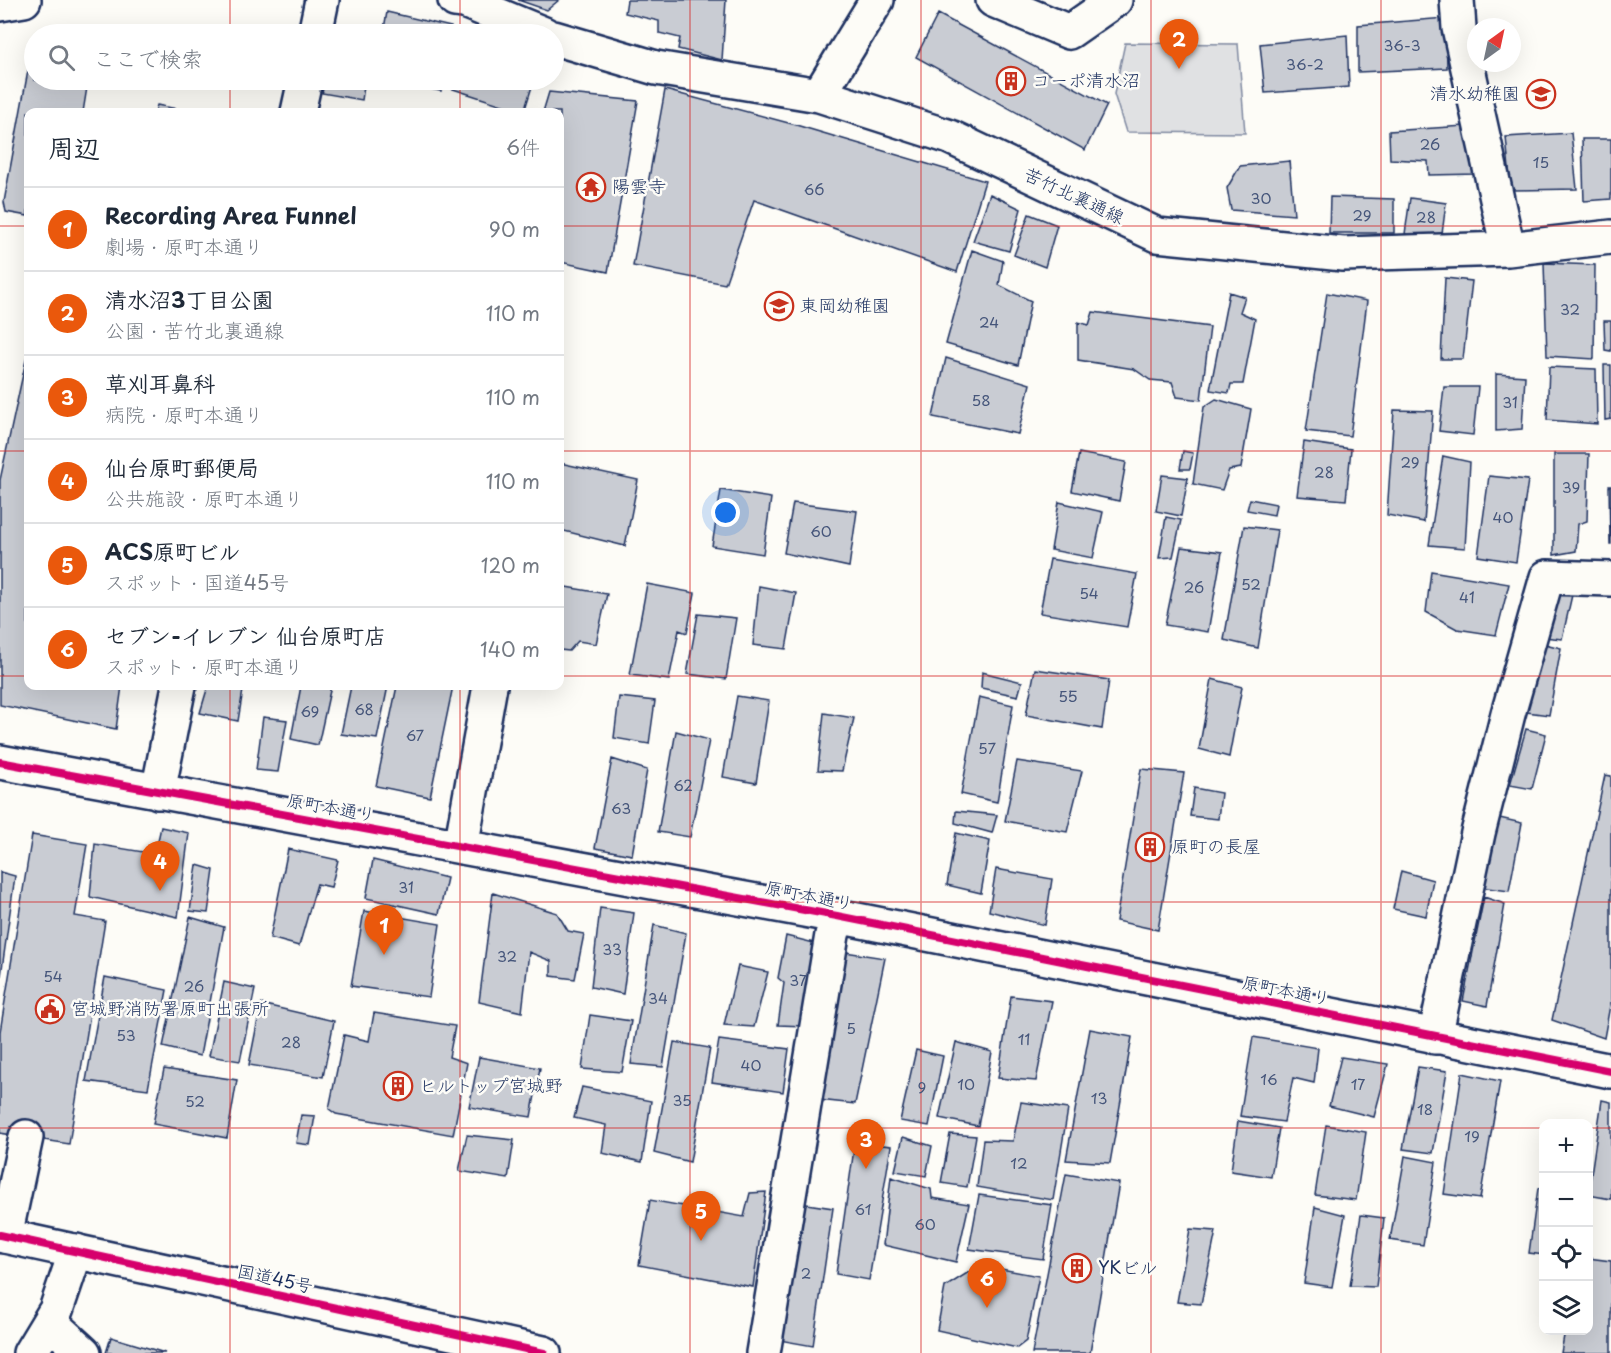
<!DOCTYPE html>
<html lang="ja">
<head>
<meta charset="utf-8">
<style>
  :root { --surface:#fff; --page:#f6f6f7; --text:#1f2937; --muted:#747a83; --line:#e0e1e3; --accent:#ea580c }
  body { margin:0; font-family:"Playpen Sans","Klee One",sans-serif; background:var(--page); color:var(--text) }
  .controls { position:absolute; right:18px; bottom:18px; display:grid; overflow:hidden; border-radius:12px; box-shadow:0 6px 24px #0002 }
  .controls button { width:54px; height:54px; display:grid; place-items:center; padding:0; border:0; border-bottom:2px solid var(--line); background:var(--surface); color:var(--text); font:30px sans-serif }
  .compass { position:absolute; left:1467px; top:18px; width:54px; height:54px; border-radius:50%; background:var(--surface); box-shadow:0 6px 24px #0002; rotate:33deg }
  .you { position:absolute; left:726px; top:513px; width:21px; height:21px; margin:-15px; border:4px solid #fff; border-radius:50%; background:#1a73e8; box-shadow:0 0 0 9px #1a73e833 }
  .badge { display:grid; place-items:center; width:39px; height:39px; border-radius:50%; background:var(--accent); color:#fff; font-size:20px; font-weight:700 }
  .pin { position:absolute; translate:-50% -50px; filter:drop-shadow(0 2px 3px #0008) }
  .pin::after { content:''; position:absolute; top:32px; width:21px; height:18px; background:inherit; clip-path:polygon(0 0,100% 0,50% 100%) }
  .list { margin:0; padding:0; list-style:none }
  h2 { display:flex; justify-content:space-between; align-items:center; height:78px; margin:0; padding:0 24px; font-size:26px }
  h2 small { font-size:20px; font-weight:400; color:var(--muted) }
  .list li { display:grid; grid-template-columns:39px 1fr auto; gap:18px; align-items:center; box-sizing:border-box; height:84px; padding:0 24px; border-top:2px solid var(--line) }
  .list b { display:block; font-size:22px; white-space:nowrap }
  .list p { margin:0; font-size:20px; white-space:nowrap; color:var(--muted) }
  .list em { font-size:20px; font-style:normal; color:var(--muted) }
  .icon { flex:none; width:33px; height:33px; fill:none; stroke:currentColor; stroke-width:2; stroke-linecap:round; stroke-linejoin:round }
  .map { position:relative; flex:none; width:1611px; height:1353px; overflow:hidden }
  .search { position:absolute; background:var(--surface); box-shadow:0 6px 24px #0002; left:24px; top:24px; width:540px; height:66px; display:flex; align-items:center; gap:15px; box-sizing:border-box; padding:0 21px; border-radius:33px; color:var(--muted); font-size:22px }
  .panel { position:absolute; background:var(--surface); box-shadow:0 6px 24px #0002; left:24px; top:108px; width:540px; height:582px; border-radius:12px }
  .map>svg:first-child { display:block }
  .green { fill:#e0e1e3; stroke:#7e88a0; stroke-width:1.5 }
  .building { fill:#c9ccd3; stroke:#1b2f5e; stroke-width:1.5 }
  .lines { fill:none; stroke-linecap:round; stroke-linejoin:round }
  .minor-casing { stroke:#1b2f5e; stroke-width:38 }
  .highway-casing { stroke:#1b2f5e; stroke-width:38 }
  .minor { stroke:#fdfcf7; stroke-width:33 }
  .highway { stroke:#fdfcf7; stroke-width:33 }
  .cycleway-casing { stroke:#fdfcf7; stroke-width:11 }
  .cycleway { stroke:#d6006c; stroke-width:8 }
  .grid { fill:none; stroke:#d62828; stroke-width:1.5; stroke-opacity:0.55 }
  .labels { text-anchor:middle; stroke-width:5; stroke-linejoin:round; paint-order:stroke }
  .number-label { font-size:15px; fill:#46567b }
  .poi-label { font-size:18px; fill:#1b2f5e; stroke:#fdfcf7; text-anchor:start }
  .street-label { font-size:18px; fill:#1b2f5e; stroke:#fdfcf7 }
</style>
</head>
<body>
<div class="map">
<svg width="1611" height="1353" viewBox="0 0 1611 1353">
  <rect width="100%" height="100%" fill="#fdfcf7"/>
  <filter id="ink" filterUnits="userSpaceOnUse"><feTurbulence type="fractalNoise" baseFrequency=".0167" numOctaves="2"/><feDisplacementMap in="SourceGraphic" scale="12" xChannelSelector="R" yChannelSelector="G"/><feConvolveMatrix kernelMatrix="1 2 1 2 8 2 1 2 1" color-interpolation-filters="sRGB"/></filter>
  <g filter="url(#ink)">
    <!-- green -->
    <path class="green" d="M1125,43L1238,44L1245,133L1126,132L1114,94Z"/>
    <!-- building -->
    <path class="building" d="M518,0H559L547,10Z
      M627,0H726L722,60L678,49L680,38L659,33V21L625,13Z
      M387,12L451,27L449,34H383Z
      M938,14L1107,105L1085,150L916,57Z
      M1446,18L1447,68L1358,72V25Z
      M1347,35L1349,87L1265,93L1260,44Z
      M29,65L34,67V80L88,81L83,112H28V216L6,212L4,202Z
      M325,80H365L362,100L322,93Z
      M385,80H443L441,91Z
      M453,80H534L524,112L450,88Z
      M665,90L796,125L985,181L957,272L754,200L725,284L633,266Z
      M549,92L638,101L608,272L560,262V112H543Z
      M157,105L192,112H155Z
      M1465,126L1477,174L1429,175L1428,161L1390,159L1389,131Z
      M1571,133L1577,189L1511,190L1506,137Z
      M1582,139H1611V199L1584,201Z
      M1289,161L1294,215L1231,210L1227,188L1240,166Z
      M990,194L1021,209L1009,251L973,241Z
      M1330,197L1394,199V233H1329Z
      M1410,198L1446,203L1442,234H1405Z
      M1029,214L1057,225L1045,267L1014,255Z
      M972,250L1003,261L999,285L1031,301L1018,365L946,344Z
      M1544,263L1595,265L1594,359L1547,356Z
      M1445,278L1472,281L1463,359H1441Z
      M1229,292L1245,297L1240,312L1255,319L1243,384H1231L1229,393L1210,390Z
      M1327,293L1367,301L1350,436L1306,431Z
      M1093,312L1210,327L1201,400L1177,397L1172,382L1150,380L1134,369L1078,360V322L1089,325Z
      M1604,321H1611V351L1605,350Z
      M28,351V686H122L116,729L0,705V480Z
      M946,358L1030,384L1018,434L933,417Z
      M1604,365H1611V419L1605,420Z
      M1549,367L1596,369L1597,424L1547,420Z
      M1496,374L1525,376L1522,429L1496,431Z
      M1444,387H1478L1473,435L1439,431Z
      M1216,399L1251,409L1241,468L1229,470L1222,490L1193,484L1204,407Z
      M1394,410L1433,411L1424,522L1387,515Z
      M1304,442L1351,449L1346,500L1297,496Z
      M1183,451L1193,453L1190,469H1180Z
      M1079,453L1126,462L1119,501L1072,491Z
      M1554,454H1589L1587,521L1578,524L1576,551L1554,555Z
      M1443,456L1470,462L1465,548L1429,545Z
      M560,463L638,480L625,546L560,530Z
      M1162,475L1188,478L1181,516L1156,511Z
      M1489,476L1528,480L1516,562L1478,556Z
      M1609,486H1611V544H1610Z
      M721,490L771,498L763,554L712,546Z
      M1250,499L1276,504L1274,515L1247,510Z
      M1059,502L1103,512L1093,558L1051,550Z
      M793,503L857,511L849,567L784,553Z
      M1166,517L1181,520L1173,557L1159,558Z
      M1244,526L1277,530L1258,648L1224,640Z
      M1181,547L1222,552L1208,632L1165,625Z
      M1050,559L1137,574L1127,627L1040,613Z
      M1431,571L1509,584L1496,635L1457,629L1426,612Z
      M647,584L695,593L687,633L679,630L669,680L630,675Z
      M560,586L607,594L596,644L578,641L569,651L560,650Z
      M759,586L796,593L786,649L753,645Z
      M1554,590L1572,595L1562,639L1544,637Z
      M698,614L736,618L726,679L687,674Z
      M1545,644L1561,648L1549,715L1527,712Z
      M1035,669L1109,680L1102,729L1026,715Z
      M982,672L1022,682L1018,696L981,688Z
      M1212,679L1242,687L1229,757L1199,749Z
      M208,686H226L243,690L238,721L200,713Z
      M301,686H331L318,745L291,739Z
      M351,686H388L377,739L341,734Z
      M397,686H453L430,797L376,786Z
      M737,696L769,701L756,783L723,777Z
      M619,697L655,701L649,744L614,738Z
      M979,697L1013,705L997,802L961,794Z
      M824,713L854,718L842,771L818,770Z
      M263,717L287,720L278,772L256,770Z
      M1526,729L1546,734L1532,789L1510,785Z
      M676,731L709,740L690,837L658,832Z
      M612,759L647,770L632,855L595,848Z
      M1017,761L1082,771L1067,832L1005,821Z
      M1141,769L1184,773L1158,930L1116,921Z
      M1605,775L1611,776V1000L1604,1038L1552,1020Z
      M1194,788L1221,793L1218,819L1190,816Z
      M956,811L997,815L992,833L955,823Z
      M1495,817L1522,823L1509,891L1480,887Z
      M161,827L189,833L178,917L90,897L95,844L155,854Z
      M956,833L990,841L981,893L947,885Z
      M32,835L87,844L75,916L105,921L69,1144L0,1133V1032Z
      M288,849L338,860L331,887L317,884L299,946L270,938Z
      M373,860L447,878L439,914L366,898Z
      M197,865L214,870L208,913L190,911Z
      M996,869L1052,879L1045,925L989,911Z
      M1401,871L1433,880L1426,916L1393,909Z
      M0,872L15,876L0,983Z
      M493,893L557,913L568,931L584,934L575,979L551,976V961L529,952L522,1012L479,1002Z
      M1484,897L1505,904L1487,1006L1463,1001Z
      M600,908L634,913L623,994L591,987Z
      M364,911L440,924L429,997L351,986Z
      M190,917L224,927L200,1056L163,1047Z
      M654,925L686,933L663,1067L631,1064Z
      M786,936L822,945L806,1026L778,1025L784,983L778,978Z
      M845,952L885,958L855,1104L819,1100Z
      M738,966L768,972L754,1027L724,1025Z
      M105,977L167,990L148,1089L86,1081Z
      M224,982L255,989L240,1061L209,1056Z
      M1011,996L1052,1001L1036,1081L998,1078Z
      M261,1004L334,1021L323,1077L249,1065Z
      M374,1013L455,1026L449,1057L467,1063L453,1135L336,1114L329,1109L344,1035L369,1041Z
      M590,1015L631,1021L622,1072L582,1069Z
      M1090,1029L1132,1037L1110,1163L1066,1160Z
      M1253,1037L1318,1048L1314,1083L1293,1078L1284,1122L1240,1116Z
      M719,1040L789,1049L783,1092L712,1082Z
      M674,1042L710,1048L690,1162L654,1153Z
      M956,1042L992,1052L978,1126L939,1118Z
      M916,1050L943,1056L929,1126L900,1121Z
      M479,1057L540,1068L531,1117L469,1107Z
      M1341,1057L1388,1064L1374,1117L1329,1106Z
      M1418,1067L1447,1071L1433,1153L1403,1149Z
      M164,1069L237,1080L227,1138L153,1124Z
      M1462,1073L1500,1081L1480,1199L1444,1194Z
      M582,1087L651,1101L642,1162L602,1153L606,1125L574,1118Z
      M1602,1100L1611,1102V1199L1588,1195Z
      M1021,1102L1068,1109L1053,1200L977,1187L983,1140L1013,1141Z
      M301,1115L315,1116L310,1145L296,1143Z
      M1238,1121L1279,1128L1271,1177L1231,1171Z
      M1326,1125L1366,1132L1356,1200L1315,1195Z
      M950,1134L976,1136L967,1187L941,1183Z
      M467,1135L514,1140L508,1179L459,1171Z
      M903,1137L932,1146L926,1176L895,1171Z
      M855,1142L891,1146L869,1280L836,1274Z
      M1405,1156L1436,1162L1423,1245L1390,1240Z
      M1066,1174L1119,1183L1090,1353H1032Z
      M891,1177L931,1189L932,1198L969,1204L956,1262L883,1245Z
      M1538,1188L1544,1189V1255L1529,1253Z
      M766,1192L753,1287L639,1265L650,1200L744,1217L750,1193Z
      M979,1195L1052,1205L1043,1259L969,1249Z
      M800,1203L833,1208L813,1346L779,1340Z
      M1315,1207L1345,1215L1332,1287L1304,1283Z
      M1361,1215L1384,1218L1376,1287L1350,1286Z
      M1190,1229L1216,1231L1201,1304L1177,1302Z
      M1588,1258L1611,1261V1353H1561L1565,1330H1588Z
      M980,1265L1039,1276L1026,1341L1017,1348L937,1330L945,1287Z
      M111,1337L165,1353H106Z"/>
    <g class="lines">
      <!-- minor casing -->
      <g class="minor-casing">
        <path id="minor" d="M455,0L464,1L544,34
          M993,0L1069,32L1115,0
          M1457,0L1459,28L1508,249
          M0,4L24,0
          M315,34L322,0
          M554,38L656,68L819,95L950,137L1157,235L1343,254L1508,249L1611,237
          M819,95L877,0
          M298,112L305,80
          M0,762L837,916L1611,1071
          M158,792L179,686
          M461,847L490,686
          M1435,1037L1478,833L1508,714L1547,577L1611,579
          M5,1236L26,1137
          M50,1322L84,1353
          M30,1353L56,1310L76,1251
          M763,1353L832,935L837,916"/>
      </g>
      <!-- highway casing -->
      <g class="highway-casing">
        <path id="highway" d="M0,1235L544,1353"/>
      </g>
      <!-- minor -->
      <use href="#minor" class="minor"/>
      <!-- highway -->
      <use href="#highway" class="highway"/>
      <!-- cycleway casing -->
      <g class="cycleway-casing">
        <path id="cycleway" d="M0,762L837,916L1611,1071
          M0,1235L544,1353"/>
      </g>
      <!-- cycleway -->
      <use href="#cycleway" class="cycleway"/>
    </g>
  </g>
  <!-- grid -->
  <path class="grid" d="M230,0V34M460,0V34M690,0V1353M921,0V1353M1151,0V1353M1381,0V1353M230,80V112M460,80V112M0,226H28M560,226H1611M0,451H28M560,451H1611M0,676H28M560,676H1611M230,686V1353M460,686V1353M0,902H1611M0,1128H1544M1588,1128H1611"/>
  <!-- icons -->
  <defs>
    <g id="building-ring" transform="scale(1.5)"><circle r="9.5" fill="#fdfcf7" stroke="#c8321e" stroke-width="1.5"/><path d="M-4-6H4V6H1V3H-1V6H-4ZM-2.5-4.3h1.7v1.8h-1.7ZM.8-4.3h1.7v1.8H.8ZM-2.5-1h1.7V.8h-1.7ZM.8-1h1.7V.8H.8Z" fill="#c8321e"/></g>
    <g id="school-ring" transform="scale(1.5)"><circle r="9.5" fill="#fdfcf7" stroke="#c8321e" stroke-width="1.5"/><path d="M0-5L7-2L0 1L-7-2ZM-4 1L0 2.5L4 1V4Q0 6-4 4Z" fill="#c8321e"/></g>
    <g id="temple-ring" transform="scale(1.5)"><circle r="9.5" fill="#fdfcf7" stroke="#c8321e" stroke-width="1.5"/><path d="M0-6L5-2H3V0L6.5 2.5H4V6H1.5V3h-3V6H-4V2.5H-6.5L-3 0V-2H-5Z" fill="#c8321e"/></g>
    <g id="civic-ring" transform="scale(1.5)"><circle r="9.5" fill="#fdfcf7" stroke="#c8321e" stroke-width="1.5"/><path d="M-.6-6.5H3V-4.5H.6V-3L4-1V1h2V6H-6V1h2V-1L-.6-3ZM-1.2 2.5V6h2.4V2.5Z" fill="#c8321e"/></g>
  </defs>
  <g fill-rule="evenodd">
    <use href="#building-ring" x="1011" y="81"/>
    <use href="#school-ring" x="1541" y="94"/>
    <use href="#temple-ring" x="591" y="187"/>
    <use href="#school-ring" x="779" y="306"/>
    <use href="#building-ring" x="1150" y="847"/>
    <use href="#civic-ring" x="50" y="1009"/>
    <use href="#building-ring" x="398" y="1086"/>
    <use href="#building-ring" x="1077" y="1268"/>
  </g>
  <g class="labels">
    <!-- number labels -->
    <g class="number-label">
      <text x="1402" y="51">36-3</text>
      <text x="1305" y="70">36-2</text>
      <text x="1430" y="150">26</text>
      <text x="1541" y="168">15</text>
      <text x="814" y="195">66</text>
      <text x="1261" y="204">30</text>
      <text x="1362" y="221">29</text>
      <text x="1426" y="223">28</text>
      <text x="1570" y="315">32</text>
      <text x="989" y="328">24</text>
      <text x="981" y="406">58</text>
      <text x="1510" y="408">31</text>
      <text x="1410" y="468">29</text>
      <text x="1324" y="478">28</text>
      <text x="1571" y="493">39</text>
      <text x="1503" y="523">40</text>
      <text x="821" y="537">60</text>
      <text x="1251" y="590">52</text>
      <text x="1194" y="593">26</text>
      <text x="1089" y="599">54</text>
      <text x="1467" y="603">41</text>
      <text x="1068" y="702">55</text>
      <text x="364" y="715">68</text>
      <text x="310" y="717">69</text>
      <text x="415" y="741">67</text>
      <text x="987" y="754">57</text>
      <text x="683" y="791">62</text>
      <text x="621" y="814">63</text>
      <text x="406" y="893">31</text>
      <text x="612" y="955">33</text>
      <text x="507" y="962">32</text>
      <text x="53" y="982">54</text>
      <text x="798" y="986">37</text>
      <text x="194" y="992">26</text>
      <text x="658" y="1004">34</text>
      <text x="851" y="1034">5</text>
      <text x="126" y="1041">53</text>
      <text x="1024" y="1045">11</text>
      <text x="291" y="1048">28</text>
      <text x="751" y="1071">40</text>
      <text x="1269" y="1085">16</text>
      <text x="966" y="1090">10</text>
      <text x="1358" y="1090">17</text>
      <text x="922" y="1093">9</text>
      <text x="1099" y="1104">13</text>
      <text x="682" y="1106">35</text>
      <text x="195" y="1107">52</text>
      <text x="1425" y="1115">18</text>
      <text x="1472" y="1142">19</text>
      <text x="1019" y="1169">12</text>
      <text x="863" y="1215">61</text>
      <text x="925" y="1230">60</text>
      <text x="806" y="1279">2</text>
    </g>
    <!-- poi labels -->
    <g class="poi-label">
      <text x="1032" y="87">コーポ清水沼</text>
      <text x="1520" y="100" text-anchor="end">清水幼稚園</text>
      <text x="612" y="193">陽雲寺</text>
      <text x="800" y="312">東岡幼稚園</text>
      <text x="1171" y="853">原町の長屋</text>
      <text x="71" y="1015">宮城野消防署原町出張所</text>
      <text x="419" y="1092">ヒルトップ宮城野</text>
      <text x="1098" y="1274">YKビル</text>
    </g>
    <!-- street labels -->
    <g class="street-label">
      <text transform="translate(1074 196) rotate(25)" y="6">苦竹北裏通線</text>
      <text transform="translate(331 808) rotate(10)" y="6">原町本通り</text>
      <text transform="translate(809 896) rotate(11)" y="6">原町本通り</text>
      <text transform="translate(1286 991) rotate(11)" y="6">原町本通り</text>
      <text transform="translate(275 1279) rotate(12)" y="6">国道45号</text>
    </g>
  </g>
</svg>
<div class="controls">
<button>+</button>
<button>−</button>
<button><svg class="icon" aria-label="locate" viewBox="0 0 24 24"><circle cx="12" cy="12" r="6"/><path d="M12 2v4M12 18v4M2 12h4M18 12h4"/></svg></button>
<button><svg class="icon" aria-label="layers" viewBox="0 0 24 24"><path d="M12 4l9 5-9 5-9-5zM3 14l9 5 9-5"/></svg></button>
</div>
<svg class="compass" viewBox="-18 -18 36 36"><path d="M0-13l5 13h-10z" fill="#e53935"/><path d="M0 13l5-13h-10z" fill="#747a83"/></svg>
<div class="you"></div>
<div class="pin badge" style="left:384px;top:955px">1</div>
<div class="pin badge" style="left:1179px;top:69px">2</div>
<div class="pin badge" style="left:866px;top:1169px">3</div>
<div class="pin badge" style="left:160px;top:891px">4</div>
<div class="pin badge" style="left:701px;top:1241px">5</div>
<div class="pin badge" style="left:987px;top:1308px">6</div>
<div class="search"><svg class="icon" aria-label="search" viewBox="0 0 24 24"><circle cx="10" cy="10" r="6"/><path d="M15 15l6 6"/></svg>ここで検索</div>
<section class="panel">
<h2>周辺<small>6件</small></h2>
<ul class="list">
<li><span class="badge">1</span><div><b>Recording Area Funnel</b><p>劇場 · 原町本通り</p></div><em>90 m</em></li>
<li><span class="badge">2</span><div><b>清水沼3丁目公園</b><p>公園 · 苦竹北裏通線</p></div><em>110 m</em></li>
<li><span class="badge">3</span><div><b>草刈耳鼻科</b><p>病院 · 原町本通り</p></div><em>110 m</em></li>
<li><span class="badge">4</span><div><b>仙台原町郵便局</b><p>公共施設 · 原町本通り</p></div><em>110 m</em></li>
<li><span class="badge">5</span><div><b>ACS原町ビル</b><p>スポット · 国道45号</p></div><em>120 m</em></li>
<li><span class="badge">6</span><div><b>セブン-イレブン 仙台原町店</b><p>スポット · 原町本通り</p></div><em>140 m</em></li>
</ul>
</section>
</div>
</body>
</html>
